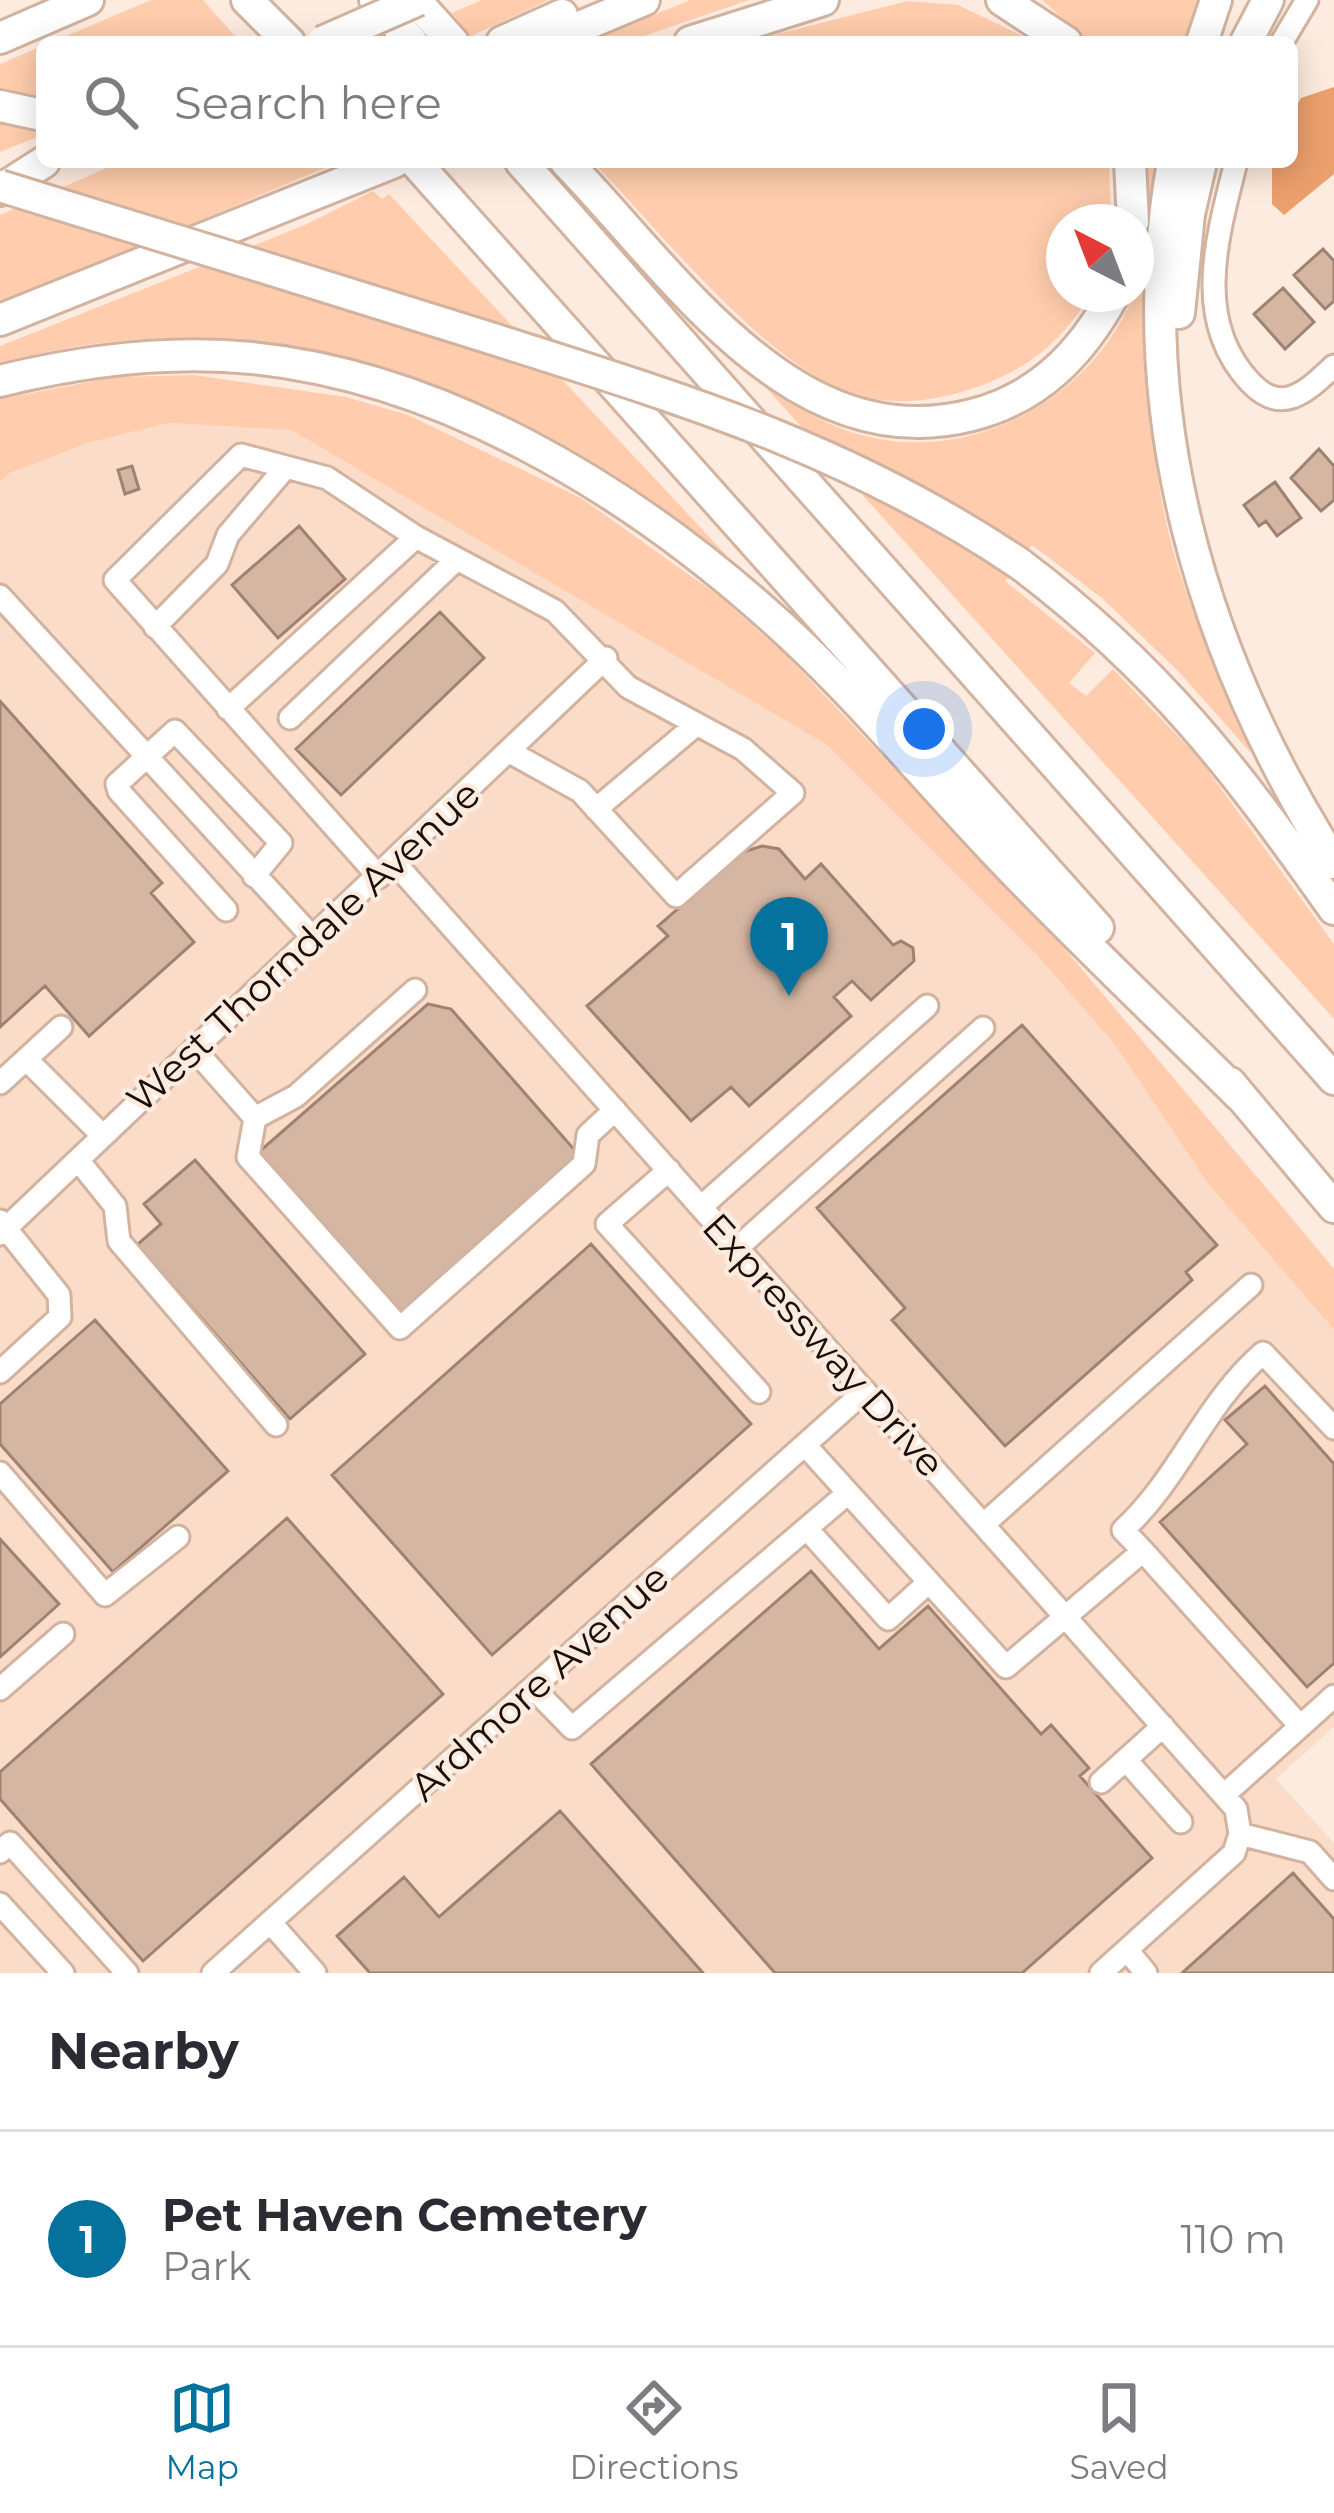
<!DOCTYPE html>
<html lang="en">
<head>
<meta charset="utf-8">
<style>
  :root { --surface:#fff; --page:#f7f7f7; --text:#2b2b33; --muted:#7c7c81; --line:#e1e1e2; --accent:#04729d }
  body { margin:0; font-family:Montserrat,sans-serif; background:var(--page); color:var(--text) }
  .compass { position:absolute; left:1046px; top:204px; width:108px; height:108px; border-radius:50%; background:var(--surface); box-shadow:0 6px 30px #0003; rotate:318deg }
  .you { position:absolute; left:924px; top:729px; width:42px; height:42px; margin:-30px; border:9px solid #fff; border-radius:50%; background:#1a73e8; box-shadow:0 0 0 18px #1a73e833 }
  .badge { display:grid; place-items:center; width:78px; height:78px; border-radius:50%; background:var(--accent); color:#fff; font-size:39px; font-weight:700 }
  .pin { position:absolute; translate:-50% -99px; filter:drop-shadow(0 3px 6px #0008) }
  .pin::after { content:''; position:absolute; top:63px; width:42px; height:36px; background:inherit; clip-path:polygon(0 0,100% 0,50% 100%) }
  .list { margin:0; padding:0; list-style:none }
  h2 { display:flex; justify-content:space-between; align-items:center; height:156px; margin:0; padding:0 48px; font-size:51px }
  h2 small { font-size:39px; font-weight:400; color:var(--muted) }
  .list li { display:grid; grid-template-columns:78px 1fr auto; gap:36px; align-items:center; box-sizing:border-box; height:216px; padding:0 48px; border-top:3px solid var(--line) }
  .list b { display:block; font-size:45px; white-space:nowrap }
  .list p { margin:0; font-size:39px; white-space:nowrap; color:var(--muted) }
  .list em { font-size:39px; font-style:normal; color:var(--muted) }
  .icon { flex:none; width:66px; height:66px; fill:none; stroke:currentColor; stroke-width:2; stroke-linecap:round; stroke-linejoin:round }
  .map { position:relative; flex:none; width:1334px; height:1973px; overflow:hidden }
  .search { position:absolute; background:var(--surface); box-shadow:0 6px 30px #0003; left:36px; right:36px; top:36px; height:132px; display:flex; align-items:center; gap:30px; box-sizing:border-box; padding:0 42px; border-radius:18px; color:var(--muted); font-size:45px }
  .sheet { height:372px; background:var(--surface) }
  nav { display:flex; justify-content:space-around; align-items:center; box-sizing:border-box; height:168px; border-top:3px solid var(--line); background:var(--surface); font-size:33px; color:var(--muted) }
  nav a { display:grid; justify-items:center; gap:6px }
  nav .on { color:var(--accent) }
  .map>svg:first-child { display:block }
  .built { fill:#fbdcc8 }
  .green { fill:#ffcdad }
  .water { fill:#eb9f6c }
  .building { fill:#d5b6a3; stroke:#9f8270; stroke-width:3 }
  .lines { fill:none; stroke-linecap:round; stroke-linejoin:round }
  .minor-casing { stroke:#d2b3a0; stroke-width:27 }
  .highway-casing { stroke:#d2b3a0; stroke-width:36 }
  .minor { stroke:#fff; stroke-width:21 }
  .highway { stroke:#fff; stroke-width:30 }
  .highway-bridge-casing { stroke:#d2b3a0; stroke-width:36; stroke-linecap:butt }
  .highway-bridge { stroke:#fff; stroke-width:30 }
  .labels { text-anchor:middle; stroke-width:9; stroke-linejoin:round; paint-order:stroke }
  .street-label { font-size:39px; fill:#190e08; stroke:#feebdf }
</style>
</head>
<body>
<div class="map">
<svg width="1334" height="1973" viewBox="0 0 1334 1973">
  <rect width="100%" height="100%" fill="#feebdf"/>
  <!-- built -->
  <path class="built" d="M169,423L291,430L827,745L1036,954L1115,1045L1209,1185L1334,1330V1727L1276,1779L1334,1843V1973H0V482L10,473L88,443Z"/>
  <!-- green -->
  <path class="green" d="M151,0H203L240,42H52Z
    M482,0H549L471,36L452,13Z
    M690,0H749L626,42H589Z
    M1042,0H1204L1190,42H1089Z
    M908,1L958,5L1035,42H745Z
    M42,46V135L0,152V64Z
    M120,162H339L0,305V215Z
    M593,162H1109L1111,222H1064V294H1090C1065,339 1029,368 980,386C932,403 884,409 836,387C754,350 657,228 593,162Z
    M1148,162H1161C1150,297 1137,432 1177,564C1197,630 1227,689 1251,753L1179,672L1103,599L1032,545L1005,581L1095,653L1069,683L1086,696L1113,669L1198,757L1334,944V1019L760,381C783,395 806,413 830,424C951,478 1093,406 1136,289C1151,248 1149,204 1148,162Z
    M373,191L382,199L389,194L743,573C520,402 289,284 0,363V346L305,225Z
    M194,375L346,397L408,415L581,498L719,596L784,653L1048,929L1290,1216L1334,1269V1330L1209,1185L1115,1045L1036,954L827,745L291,430L169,423L88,443L10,473L0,482V399L115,377Z"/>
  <!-- water -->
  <path class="water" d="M1334,87V174L1284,215L1272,204V166L1292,162V113L1301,98Z"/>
  <!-- building -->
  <path class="building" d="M1323,249L1334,261V301L1325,309L1294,275Z
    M1283,288L1314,322L1285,349L1254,314Z
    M1319,449L1334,466V500L1321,511L1291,478Z
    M132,466L139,489L125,494L118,470Z
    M1275,482L1301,518L1277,536L1266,521L1259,526L1244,505Z
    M299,526L345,579L278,638L232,585Z
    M440,612L484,658L341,795L296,749Z
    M0,701L162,883L151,893L194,942L89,1036L45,986L0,1027Z
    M762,846L779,849L805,879L821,864L893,945L901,941L913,948L914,961L871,1000L852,981L834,997L851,1016L749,1106L731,1087L691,1121L587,1006L668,936L658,926L743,852Z
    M428,1004L451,1009L579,1155L402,1313L259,1152Z
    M1022,1025L1217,1245L1186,1272L1192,1280L1005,1446L892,1320L905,1308L817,1208Z
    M195,1160L365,1354L290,1419L137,1245L161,1224L144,1204Z
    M591,1244L751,1424L492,1655L332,1475Z
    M95,1320L228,1471L113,1572L0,1444V1404Z
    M1265,1386L1334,1464V1663L1307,1687L1160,1522L1247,1444L1225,1420Z
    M287,1518L443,1694L143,1961L0,1799V1772Z
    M0,1539L59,1604L0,1657Z
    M811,1571L879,1649L928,1606L1041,1734L1051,1725L1089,1768L1080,1776L1152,1858L1022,1973H775L591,1764Z
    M560,1811L703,1973H370L337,1936L404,1877L439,1917Z
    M1293,1873L1334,1919V1973H1182Z"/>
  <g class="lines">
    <!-- minor casing -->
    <g class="minor-casing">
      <path id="minor" d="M1282,42L1307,0
        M1236,162C1217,238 1192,320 1250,382C1282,416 1306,392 1334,366
        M0,596L313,938
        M155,627L217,564L228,535L286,467
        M228,709L416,537
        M290,718L457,559
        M596,809L697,724
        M394,862L1236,1809L1240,1834L1234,1853L1101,1973
        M379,877L115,580L241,455L327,478L416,537L555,611L628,687L743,749L793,793L676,896L580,791L508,751
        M226,910L119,791L117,784L175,731L281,843L254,876
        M194,1049L255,1118L248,1157L400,1328L584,1164L588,1135L615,1110
        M26,1059L103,1136
        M0,1083L61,1027
        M255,1118L296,1096L415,990
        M78,1160L115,1206L119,1241L276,1425
        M669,1170L607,1224L759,1392
        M701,1207L927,1006
        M0,1234L606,658
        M737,1248L983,1028
        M0,1372L60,1317L59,1295L0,1221
        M805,1445L929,1582L888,1619L807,1529
        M0,1473L105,1595L178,1537
        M984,1524L1251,1285
        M1143,1551L1123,1530C1179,1479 1205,1403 1263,1353L1334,1428
        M929,1582L1006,1667L1143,1551L1300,1726
        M533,1688L572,1728L848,1493
        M0,1689L63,1634
        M1126,1760L1181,1822
        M1101,1782L1163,1726
        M1224,1795L1334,1696
        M1240,1834L1310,1852L1334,1879
        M0,1852L10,1843L127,1973
        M0,1904L63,1973
        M270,1922L315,1973
        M1127,1950L1146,1973
        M213,1973L865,1391"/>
    </g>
    <!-- highway casing -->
    <g class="highway-casing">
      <path id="highway" d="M247,0L289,42
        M375,0L412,42
        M415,0L453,42
        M1002,0L1066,42
        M0,38L88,0
        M502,42L562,15
        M544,42L644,0
        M690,42L823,0
        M1202,42L1216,0
        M1246,42L1268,0
        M0,106L42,115
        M415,162L1098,928
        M521,162L1334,1079
        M566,162C674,273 794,461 972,415C1039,398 1082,353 1114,294
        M1130,162L1133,222
        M1173,162C1129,410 1201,653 1334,863
        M0,190L44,162
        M1179,313L1189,214L1201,162
        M0,320L394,162
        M0,381C81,361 168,350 252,358C441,377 624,487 764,611C848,684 919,772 996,853C1075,936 1159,1015 1240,1096
        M1020,564C1159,669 1235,769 1334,909
        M1230,1083L1334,1207"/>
    </g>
    <!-- minor -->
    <use href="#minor" class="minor"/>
    <!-- highway -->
    <use href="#highway" class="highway"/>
    <!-- highway-bridge casing -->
    <g class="highway-bridge-casing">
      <path id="highway-bridge" d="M322,42L418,0
        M0,186C162,236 325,286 487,337C682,399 848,448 1020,564"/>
    </g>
    <!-- highway-bridge -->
    <use href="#highway-bridge" class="highway-bridge"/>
  </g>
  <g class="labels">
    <!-- street labels -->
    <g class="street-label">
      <text transform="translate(303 946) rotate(-43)" y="14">West Thorndale Avenue</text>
      <text transform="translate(824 1345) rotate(48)" y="14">Expressway Drive</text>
      <text transform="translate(539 1682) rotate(-42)" y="14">Ardmore Avenue</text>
    </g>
  </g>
</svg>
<svg class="compass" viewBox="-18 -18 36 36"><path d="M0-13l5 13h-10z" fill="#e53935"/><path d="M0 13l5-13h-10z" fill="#7c7c81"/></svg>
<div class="you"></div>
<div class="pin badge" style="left:789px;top:996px">1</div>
<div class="search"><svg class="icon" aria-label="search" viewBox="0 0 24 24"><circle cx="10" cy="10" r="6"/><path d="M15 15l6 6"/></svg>Search here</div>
</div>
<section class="sheet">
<h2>Nearby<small></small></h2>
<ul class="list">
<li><span class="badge">1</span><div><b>Pet Haven Cemetery</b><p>Park</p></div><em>110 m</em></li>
</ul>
</section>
<nav>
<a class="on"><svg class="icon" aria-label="map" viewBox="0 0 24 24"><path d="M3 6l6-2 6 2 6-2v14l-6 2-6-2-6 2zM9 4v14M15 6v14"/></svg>Map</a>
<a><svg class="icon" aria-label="directions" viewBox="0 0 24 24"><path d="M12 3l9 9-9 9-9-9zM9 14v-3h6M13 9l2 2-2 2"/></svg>Directions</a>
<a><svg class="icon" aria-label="saved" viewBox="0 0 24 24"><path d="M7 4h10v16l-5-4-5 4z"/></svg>Saved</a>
</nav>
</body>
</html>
